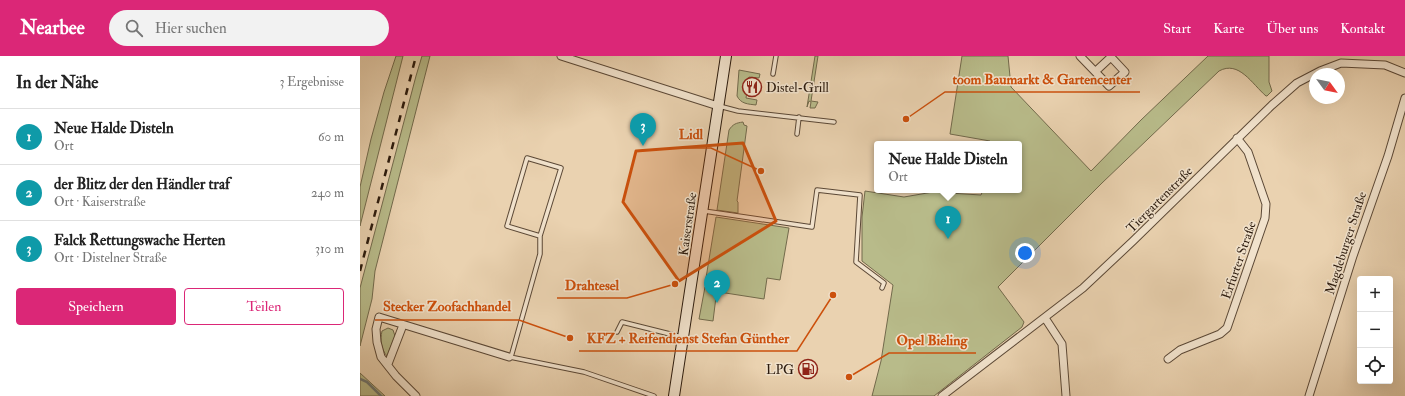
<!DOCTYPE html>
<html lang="de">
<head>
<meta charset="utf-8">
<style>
  :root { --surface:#fff; --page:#f2f2f2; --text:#222; --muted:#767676; --line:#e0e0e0; --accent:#db2777 }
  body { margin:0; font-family:"IM FELL Double Pica",serif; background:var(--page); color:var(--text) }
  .controls { position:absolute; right:12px; bottom:12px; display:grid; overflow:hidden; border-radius:4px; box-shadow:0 4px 16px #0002 }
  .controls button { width:36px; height:36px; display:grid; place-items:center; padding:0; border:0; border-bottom:1px solid var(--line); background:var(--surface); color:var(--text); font:20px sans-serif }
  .compass { position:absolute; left:949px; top:12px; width:36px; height:36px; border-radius:50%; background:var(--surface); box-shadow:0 4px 16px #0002; rotate:123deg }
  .you { position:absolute; left:665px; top:197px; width:14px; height:14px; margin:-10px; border:3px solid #fff; border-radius:50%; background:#1a73e8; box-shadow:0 0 0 6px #1a73e833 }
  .badge { display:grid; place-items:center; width:26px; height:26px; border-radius:50%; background:var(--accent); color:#fff; font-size:13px; font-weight:700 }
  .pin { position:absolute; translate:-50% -33px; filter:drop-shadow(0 1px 2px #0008) }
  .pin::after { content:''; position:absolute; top:21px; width:14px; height:12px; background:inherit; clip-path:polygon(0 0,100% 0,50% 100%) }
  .popup { position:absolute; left:514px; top:85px; width:148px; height:52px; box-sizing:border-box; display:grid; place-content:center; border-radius:4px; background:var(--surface); filter:drop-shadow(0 1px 3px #0005); font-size:13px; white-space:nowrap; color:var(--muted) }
  .popup b { font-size:15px; color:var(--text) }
  .popup::after { content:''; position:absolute; left:50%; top:100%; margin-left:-8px; border:8px solid transparent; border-top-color:var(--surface) }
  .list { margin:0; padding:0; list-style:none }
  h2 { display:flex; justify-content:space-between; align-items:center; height:52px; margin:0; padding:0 16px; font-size:17px }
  h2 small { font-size:13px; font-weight:400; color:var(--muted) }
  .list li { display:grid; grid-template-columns:26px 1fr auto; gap:12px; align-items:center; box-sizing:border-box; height:56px; padding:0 16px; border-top:1px solid var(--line) }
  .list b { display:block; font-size:15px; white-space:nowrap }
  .list p { margin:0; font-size:13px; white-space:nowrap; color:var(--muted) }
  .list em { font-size:13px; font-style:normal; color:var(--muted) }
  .actions { display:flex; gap:8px; padding:12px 16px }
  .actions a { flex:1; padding:9px 0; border:1px solid var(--accent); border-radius:4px; text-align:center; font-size:14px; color:var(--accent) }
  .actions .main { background:var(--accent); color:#fff }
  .icon { flex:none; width:22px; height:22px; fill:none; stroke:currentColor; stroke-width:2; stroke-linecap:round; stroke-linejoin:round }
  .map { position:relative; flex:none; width:1045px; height:340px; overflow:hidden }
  header { display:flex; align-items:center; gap:24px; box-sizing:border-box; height:56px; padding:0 20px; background:var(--accent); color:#fff }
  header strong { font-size:19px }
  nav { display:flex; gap:22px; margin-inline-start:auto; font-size:14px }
  .search { width:280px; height:36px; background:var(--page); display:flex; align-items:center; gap:10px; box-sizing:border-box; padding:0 14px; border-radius:22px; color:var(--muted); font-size:15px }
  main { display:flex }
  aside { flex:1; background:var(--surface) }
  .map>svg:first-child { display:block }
  .green { fill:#b8bb8a; stroke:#726a4c }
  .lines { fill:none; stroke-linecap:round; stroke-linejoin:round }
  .stream { stroke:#6e7772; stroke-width:2.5 }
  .lane-casing { stroke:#5b4836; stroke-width:5.5 }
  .street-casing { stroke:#5b4836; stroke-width:9 }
  .secondary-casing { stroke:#2b1a0d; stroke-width:12 }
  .lane { stroke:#f1e2cc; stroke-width:3.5 }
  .street { stroke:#f1e2cc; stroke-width:7 }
  .secondary { stroke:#f1e2cc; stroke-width:10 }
  .rail { stroke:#2b1a0d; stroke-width:2.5; stroke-dasharray:7 7; stroke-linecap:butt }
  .marked { fill:#cc500c; fill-opacity:0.2; stroke:#cc500c; stroke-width:3; stroke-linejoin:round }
  .labels { text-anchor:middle; stroke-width:3; stroke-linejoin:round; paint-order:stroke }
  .poi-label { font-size:13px; fill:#2b1a0d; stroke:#f1e2cc; text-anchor:start }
  .street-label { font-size:13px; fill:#2b1a0d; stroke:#f1e2cc }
  .leader { fill:none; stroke:#cc500c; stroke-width:1.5 }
  .callout-dot { fill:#cc500c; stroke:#f1e2cc; stroke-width:1.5 }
  .callout-label { font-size:14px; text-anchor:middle; font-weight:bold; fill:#cc500c; stroke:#f1e2cc; stroke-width:3; stroke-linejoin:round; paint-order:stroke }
</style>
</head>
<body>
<header>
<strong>Nearbee</strong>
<div class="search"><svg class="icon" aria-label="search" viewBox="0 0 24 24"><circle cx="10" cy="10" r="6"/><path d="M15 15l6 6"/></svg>Hier suchen</div>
<nav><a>Start</a><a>Karte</a><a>Über uns</a><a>Kontakt</a></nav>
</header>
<main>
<aside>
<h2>In der Nähe<small>3 Ergebnisse</small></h2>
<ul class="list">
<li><span class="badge" style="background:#0f9aa8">1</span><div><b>Neue Halde Disteln</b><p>Ort</p></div><em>60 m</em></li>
<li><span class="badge" style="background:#0f9aa8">2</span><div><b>der Blitz der den Händler traf</b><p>Ort · Kaiserstraße</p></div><em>240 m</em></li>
<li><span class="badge" style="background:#0f9aa8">3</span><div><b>Falck Rettungswache Herten</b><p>Ort · Distelner Straße</p></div><em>310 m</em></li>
</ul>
<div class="actions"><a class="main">Speichern</a><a>Teilen</a></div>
</aside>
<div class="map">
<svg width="1045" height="340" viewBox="0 0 1045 340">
  <rect width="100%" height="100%" fill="#ead2b0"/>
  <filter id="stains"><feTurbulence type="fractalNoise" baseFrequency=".005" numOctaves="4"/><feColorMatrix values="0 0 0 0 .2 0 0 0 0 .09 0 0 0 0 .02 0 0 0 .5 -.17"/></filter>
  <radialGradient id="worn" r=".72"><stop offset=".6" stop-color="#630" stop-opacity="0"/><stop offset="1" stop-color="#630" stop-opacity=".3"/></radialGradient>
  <!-- green -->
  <path class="green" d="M36,0H43L0,170V131L11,83L24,36Z
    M62,0H70L15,215L12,243L0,290V232L56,20Z
    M455,0H458L451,45L458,46L455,52H450L451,46L449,45L447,51Z
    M602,0H648L651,31L731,115L781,64L848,0H909V26L912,35L907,40H906C892,28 879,4 859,15L742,127L638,231L664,266L662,271L574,340H512L521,305L533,229L502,205V161L505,135L544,141L573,136L621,139L623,134H659V88H630V85L590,78Z
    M379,14L400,18L399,22L389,21L386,42L397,44L396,49C388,48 381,48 377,40Z
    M383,66L384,69L387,70L377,145L378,146V157L357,154L369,74C373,68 376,67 383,66Z
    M356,161L429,172L420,224L407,222L404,243L359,236L360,230L345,228Z
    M345,231L357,233L353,265L339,263Z
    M28,272L33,274L35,280L27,300C21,293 20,284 22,275Z
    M0,317L25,340H0Z"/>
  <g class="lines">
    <!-- stream -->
    <path class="stream" d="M0,323L7,326L21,340"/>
    <!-- lane casing -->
    <g class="lane-casing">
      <path id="lane" d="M413,18L416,0
        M359,50L378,55L474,66
        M437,78L439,61
        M344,155L452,171L457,134L500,139L496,206L524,227L522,232
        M257,276L262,266L322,281
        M150,301L224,316L294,340
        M151,301L180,198V180L201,112L167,102L147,170L180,180"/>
    </g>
    <!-- street casing -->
    <g class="street-casing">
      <path id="street" d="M201,0L358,50
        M720,0L749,30L765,16L751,1L736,15
        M685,262L702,288L706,340
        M808,303L820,294L860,278L867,272L905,162L906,148L888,96L877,82
        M28,308L43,269
        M56,340L36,320L21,301L17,286L16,273L19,261L149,301
        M582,340L723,232L773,185L912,49L937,27L960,15L981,7L1025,9L1045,17
        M949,340L993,200L1028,100L1045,42"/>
    </g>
    <!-- secondary casing -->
    <g class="secondary-casing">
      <path id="secondary" d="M314,340L366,0"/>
    </g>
    <!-- lane -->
    <use href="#lane" class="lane"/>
    <!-- street -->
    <use href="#street" class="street"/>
    <!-- secondary -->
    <use href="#secondary" class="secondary"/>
    <!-- rail -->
    <path class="rail" d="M0,215L56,0"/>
  </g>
  <!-- marked area -->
  <path class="marked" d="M383,87L416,165L319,225L263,146L276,95Z"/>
  <!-- icons -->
  <defs>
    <g id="restaurant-ring" transform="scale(1)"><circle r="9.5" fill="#f1e2cc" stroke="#8f2418" stroke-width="1.5"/><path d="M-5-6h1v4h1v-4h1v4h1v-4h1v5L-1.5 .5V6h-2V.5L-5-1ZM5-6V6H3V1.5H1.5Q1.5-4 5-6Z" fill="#8f2418"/></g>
    <g id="fuel-ring" transform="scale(1)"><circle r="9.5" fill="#f1e2cc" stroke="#8f2418" stroke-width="1.5"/><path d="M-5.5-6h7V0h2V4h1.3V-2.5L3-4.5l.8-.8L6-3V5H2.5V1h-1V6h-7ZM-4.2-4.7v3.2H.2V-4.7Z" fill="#8f2418"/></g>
  </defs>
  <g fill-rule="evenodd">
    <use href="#restaurant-ring" x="392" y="31"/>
    <use href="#fuel-ring" x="448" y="313"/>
  </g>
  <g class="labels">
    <!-- poi labels -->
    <g class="poi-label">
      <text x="406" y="36">Distel-Grill</text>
      <text x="434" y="318" text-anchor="end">LPG</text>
    </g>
    <!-- street labels -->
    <g class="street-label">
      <text transform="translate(799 143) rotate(-45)" y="5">Tiergartenstraße</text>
      <text transform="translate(327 168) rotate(-82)" y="5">Kaiserstraße</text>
      <text transform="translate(985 187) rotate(-72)" y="5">Magdeburger Straße</text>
      <text transform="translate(878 204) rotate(-71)" y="5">Erfurter Straße</text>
    </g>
  </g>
  <!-- callouts -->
  <path class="leader" d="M546 63L585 36H780M401 115L351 92H310M315 228L267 242H197M210 282L159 264H15M473 239L437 295H219M489 321L529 297H616"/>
  <g class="callout-dot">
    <circle cx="546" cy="63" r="4"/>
    <circle cx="401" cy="115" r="4"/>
    <circle cx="315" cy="228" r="4"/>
    <circle cx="210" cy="282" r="4"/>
    <circle cx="473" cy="239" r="4"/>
    <circle cx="489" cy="321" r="4"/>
  </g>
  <g class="callout-label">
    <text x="682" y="28">toom Baumarkt &amp; Gartencenter</text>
    <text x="331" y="83">Lidl</text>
    <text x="232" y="234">Drahtesel</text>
    <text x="87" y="255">Stecker Zoofachhandel</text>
    <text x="328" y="287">KFZ + Reifendienst Stefan Günther</text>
    <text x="572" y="289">Opel Bieling</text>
  </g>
  <rect width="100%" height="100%" filter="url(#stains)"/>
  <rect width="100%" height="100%" fill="url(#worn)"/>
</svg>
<div class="controls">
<button>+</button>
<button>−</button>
<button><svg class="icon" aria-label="locate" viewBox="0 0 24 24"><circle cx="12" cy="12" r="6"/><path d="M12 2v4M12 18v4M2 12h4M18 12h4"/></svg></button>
</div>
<svg class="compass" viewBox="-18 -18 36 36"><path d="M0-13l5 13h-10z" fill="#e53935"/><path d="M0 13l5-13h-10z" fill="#767676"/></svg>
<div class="you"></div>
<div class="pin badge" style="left:588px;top:183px;background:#0f9aa8">1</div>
<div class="popup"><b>Neue Halde Disteln</b>Ort</div>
<div class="pin badge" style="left:357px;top:247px;background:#0f9aa8">2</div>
<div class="pin badge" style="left:283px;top:90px;background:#0f9aa8">3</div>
</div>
</main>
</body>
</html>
